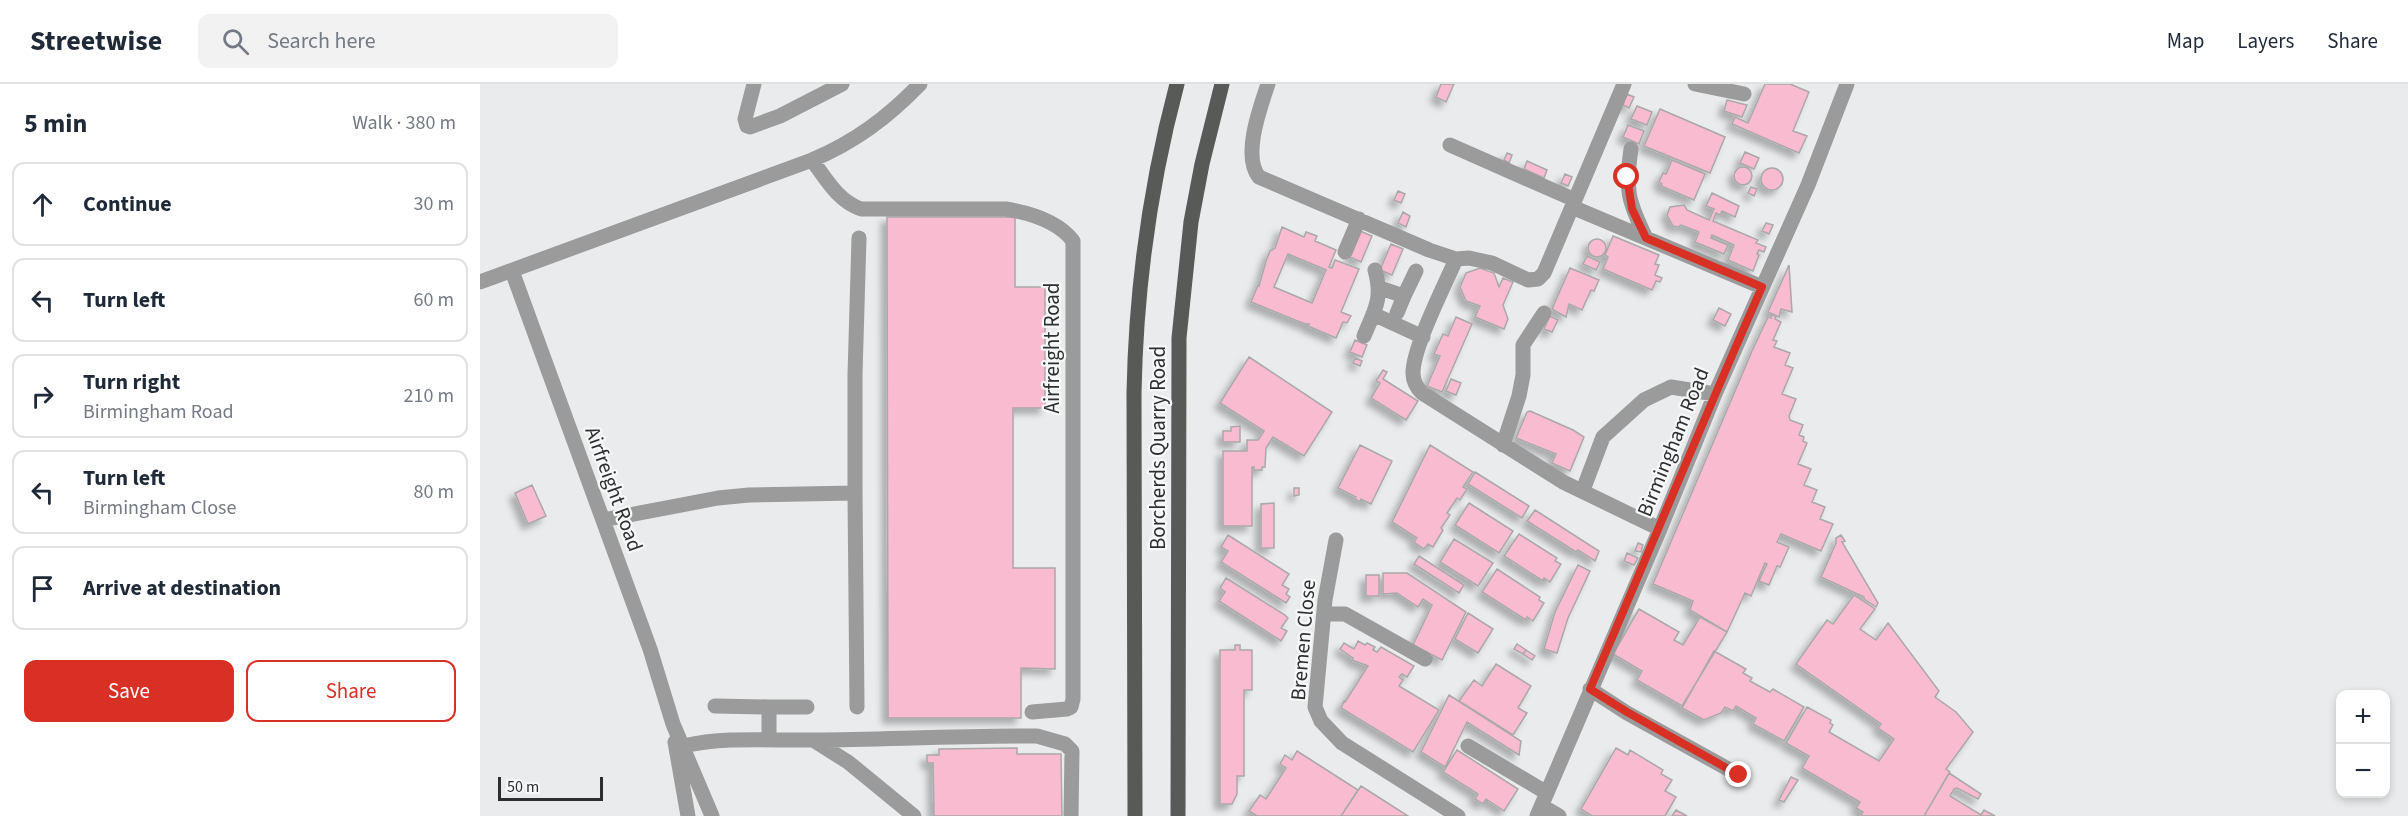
<!DOCTYPE html>
<html lang="en">
<head>
<meta charset="utf-8">
<style>
  :root { --surface:#fff; --page:#f2f2f3; --text:#1f2937; --muted:#747a83; --line:#e0e1e3; --accent:#d93025 }
  body { margin:0; font-family:"Source Sans 3",sans-serif; background:var(--page); color:var(--text) }
  .controls { position:absolute; right:18px; bottom:18px; display:grid; overflow:hidden; border-radius:12px; box-shadow:0 3px 9px #0003 }
  .controls button { width:54px; height:54px; display:grid; place-items:center; padding:0; border:0; border-bottom:2px solid var(--line); background:var(--surface); color:var(--text); font:30px sans-serif }
  .scale { position:absolute; left:18px; bottom:15px; width:105px; box-sizing:border-box; padding-left:6px; border:3px solid #2d2e2e; border-top:0; font-size:16px; line-height:21px; white-space:nowrap; color:#2d2e2e; -webkit-text-stroke:4px #f6f8fa; paint-order:stroke }
  .stop { position:absolute; width:18px; height:18px; margin:-14px; border:4px solid #d93025; border-radius:50%; background:#fff }
  .stop.end { background:#d93025; border-color:#fff; box-shadow:0 2px 6px #0008 }
  .list { margin:0; padding:0; list-style:none }
  h2 { display:flex; justify-content:space-between; align-items:center; height:78px; margin:0; padding:0 24px; font-size:26px }
  h2 small { font-size:20px; font-weight:400; color:var(--muted) }
  .list li { display:grid; grid-template-columns:39px 1fr auto; gap:18px; align-items:center; box-sizing:border-box; height:84px; margin:0 12px 12px; padding:0 12px; border:2px solid var(--line); border-radius:12px }
  .list b { display:block; font-size:22px; white-space:nowrap }
  .list p { margin:0; font-size:20px; white-space:nowrap; color:var(--muted) }
  .list em { font-size:20px; font-style:normal; color:var(--muted) }
  .actions { display:flex; gap:12px; padding:18px 24px }
  .actions a { flex:1; padding:14px 0; border:2px solid var(--accent); border-radius:12px; text-align:center; font-size:21px; color:var(--accent) }
  .actions .main { background:var(--accent); color:#fff }
  .icon { flex:none; width:33px; height:33px; fill:none; stroke:currentColor; stroke-width:2; stroke-linecap:round; stroke-linejoin:round }
  .map { position:relative; flex:none; width:1928px; height:732px; overflow:hidden }
  header { display:flex; align-items:center; gap:36px; box-sizing:border-box; height:84px; padding:0 30px; background:var(--surface); border-bottom:2px solid var(--line) }
  header strong { font-size:28px }
  nav { display:flex; gap:33px; margin-inline-start:auto; font-size:21px }
  .search { width:420px; height:54px; background:var(--page); display:flex; align-items:center; gap:15px; box-sizing:border-box; padding:0 21px; border-radius:12px; color:var(--muted); font-size:22px }
  main { display:flex }
  aside { flex:1; background:var(--surface) }
  .map>svg:first-child { display:block }
  .building { fill:#f9bbcf; stroke:#aaa8a8; stroke-width:1.5; fill-rule:evenodd; filter:url(#shadow) }
  .lines { fill:none; stroke-linecap:round; stroke-linejoin:round }
  .minor { stroke:#9a9b9a; stroke-width:15 }
  .major { stroke:#585a58; stroke-width:15 }
  .route { stroke:#d93025; stroke-width:8 }
  .labels { text-anchor:middle; stroke-width:4.5; stroke-linejoin:round; paint-order:stroke }
  .street-label { font-size:21px; fill:#2d2e2e; stroke:#f6f8fa }
</style>
</head>
<body>
<header>
<strong>Streetwise</strong>
<div class="search"><svg class="icon" aria-label="search" viewBox="0 0 24 24"><circle cx="10" cy="10" r="6"/><path d="M15 15l6 6"/></svg>Search here</div>
<nav><a>Map</a><a>Layers</a><a>Share</a></nav>
</header>
<main>
<aside>
<h2>5 min<small>Walk · 380 m</small></h2>
<ul class="list">
<li><svg class="icon" aria-label="ahead" viewBox="0 0 24 24"><path d="M12 20V5M6 11l6-6 6 6"/></svg><div><b>Continue</b></div><em>30 m</em></li>
<li><svg class="icon" aria-label="left" viewBox="0 0 24 24"><path d="M17 20v-9H6M10 6l-5 5 5 5"/></svg><div><b>Turn left</b></div><em>60 m</em></li>
<li><svg class="icon" aria-label="right" viewBox="0 0 24 24"><path d="M7 20v-9h11M14 6l5 5-5 5"/></svg><div><b>Turn right</b><p>Birmingham Road</p></div><em>210 m</em></li>
<li><svg class="icon" aria-label="left" viewBox="0 0 24 24"><path d="M17 20v-9H6M10 6l-5 5 5 5"/></svg><div><b>Turn left</b><p>Birmingham Close</p></div><em>80 m</em></li>
<li><svg class="icon" aria-label="arrive" viewBox="0 0 24 24"><path d="M6 21V4h12l-3 4 3 4H6"/></svg><div><b>Arrive at destination</b></div></li>
</ul>
<div class="actions"><a class="main">Save</a><a>Share</a></div>
</aside>
<div class="map">
<svg width="1928" height="732" viewBox="0 0 1928 732">
  <defs>
    <filter id="shadow"><feDropShadow dx="-5.5" dy="5.5" stdDeviation="3" flood-color="#0004"/></filter>
  </defs>
  <rect width="100%" height="100%" fill="#e9ebed"/>
  <!-- building -->
  <path class="building" d="M961,0H974L966,18L956,13Z
    M1285,0H1310L1329,8L1313,47L1327,52L1319,69L1252,40L1255,33L1268,39Z
    M1147,10L1154,13L1149,24L1143,21Z
    M1247,16L1267,21L1262,33L1244,27Z
    M1157,22L1172,28L1167,41L1151,35Z
    M1180,25L1245,53L1230,89L1164,62Z
    M1148,41L1164,47L1159,60L1143,53Z
    M1265,68L1279,74L1274,85L1260,79Z
    M1027,69L1032,71L1029,79L1024,76Z
    M1192,76L1225,90L1214,116L1181,102L1182,100L1179,98L1183,89L1186,90Z
    M1047,77L1067,86L1064,94L1044,85Z
    M1254 92a9 9 0 1 1 18 0a9 9 0 1 1-18 0Z
    M1281 95a11 11 0 1 1 22 0a11 11 0 1 1-22 0Z
    M1085,90L1092,93L1088,102L1081,99Z
    M1271,103L1277,105L1274,112L1268,109Z
    M918,107L925,110L921,119L914,116Z
    M1232,109L1259,122L1255,133L1242,127L1240,131L1236,129L1233,137L1278,156L1276,159L1286,163L1284,168L1279,166L1277,170L1279,171L1273,187L1248,176L1254,161L1232,151L1231,154L1248,161L1244,170L1215,158L1219,148L1201,141L1198,143L1193,142L1187,131L1190,123L1204,121L1207,126L1229,136L1234,125L1226,122Z
    M923,128L930,132L926,143L918,139Z
    M407,133H535V203H565V324H533V484H575V585L541,584V634H408Z
    M1286,139L1293,141L1289,150L1282,147Z
    M802,143L824,153L826,148L837,152L835,157L856,166L849,183L852,184L855,176L879,185L861,228L871,232L867,239L863,238L856,254L828,242L829,240H825L771,218L778,201L779,202L786,177L790,167L795,164ZM808,170L846,186L832,219L794,203Z
    M880,147L892,152L881,178L870,173Z
    M1133,152L1179,171L1175,180L1179,181L1175,191L1182,194L1180,198L1176,197L1172,206L1123,185L1128,173L1125,171Z
    M1108 164a9 9 0 1 1 18 0a9 9 0 1 1-18 0Z
    M911,160L923,165L912,191L900,186Z
    M1107,172L1120,178L1116,186L1103,180Z
    M1309,181L1312,228L1301,225L1299,233L1288,228Z
    M1000,184L1014,189L1019,203L1023,194L1033,198L1023,221L1028,235L1024,245L995,233L1000,222L986,217L980,203L986,189Z
    M1090,184L1119,196L1114,207L1111,206L1102,226L1089,220L1086,233L1072,225Z
    M1239,224L1251,230L1245,242L1233,236Z
    M1292,231L1296,232L1295,235L1301,238L1293,256L1297,257L1294,263L1310,269L1305,281L1313,284L1302,310L1316,315L1309,332L1310,336L1323,341L1319,351L1324,353L1323,357L1327,359L1318,380L1331,385L1324,401L1337,406L1332,418L1345,423L1340,435L1353,440L1341,467L1301,450L1297,458L1309,463L1300,483L1297,482L1289,501L1279,497L1287,480L1285,479L1271,512L1265,509L1247,548L1210,526L1213,517L1173,500L1272,267L1288,233L1291,234Z
    M1070,232L1078,236L1072,248L1064,245Z
    M976,233L992,240L962,308L947,302L960,272L954,270L963,250L968,252Z
    M875,256L887,261L882,273L870,268Z
    M769,273L852,328L824,372L793,353L786,364L785,383H782V386H774V383H772V442H743V367H767V356H778L784,347L740,319Z
    M875,274L882,277L880,282L873,279Z
    M903,286L907,288L903,295L938,317L926,336L891,314L900,299L896,297Z
    M971,295L981,299L976,311L966,307Z
    M1050,327L1093,346L1104,353L1090,387L1072,379L1076,370L1036,354L1047,328Z
    M760,342V358H743V347H751V343Z
    M880,361L912,377L891,420L881,415L880,418L875,415L876,413L858,404Z
    M950,361L993,388L983,403L987,405L980,416L977,414L967,429L970,431L961,444L963,446L953,463L948,460L944,465L934,458L937,454L912,438Z
    M995,388L1049,422L1042,434L988,400Z
    M52,401L66,432L48,440L35,409Z
    M814,404H819V411L814,412Z
    M794,419V464H781V420Z
    M989,419L1033,447L1019,469L975,441Z
    M1055,426L1119,467L1115,477L1098,466L1096,468L1047,437Z
    M1039,450L1077,474L1075,477L1081,480L1070,498L1064,494L1063,497L1024,472Z
    M748,451L809,490L802,501L809,505L806,510L810,513L806,519L741,478L748,467L741,463Z
    M1361,451L1365,457L1362,458L1398,519L1396,523L1384,515V513L1341,493L1356,459V454Z
    M974,455L1013,479L998,502L960,478Z
    M1158,459L1163,461L1161,468L1155,467Z
    M1147,469L1158,474L1154,481L1144,477Z
    M939,472L984,501L979,509L934,480Z
    M1098,481L1110,487L1088,534L1077,569L1064,565L1075,528Z
    M1017,485L1060,513L1059,516L1064,519L1053,537L1047,533L1046,536L1002,508Z
    M903,489H927L986,528L962,576L933,561L952,521L943,515L938,523L917,509L903,510Z
    M886,491H899V512H886Z
    M746,494L805,531L808,534L801,544L807,547L801,557L739,517L745,508L740,504Z
    M1374,511L1395,525L1380,545L1396,556L1408,539L1459,607L1455,613L1476,628L1493,648L1466,685L1470,688L1444,732H1381L1383,728L1376,724L1380,718L1322,684L1329,672L1306,659L1327,623L1351,636L1350,639L1353,641L1349,648L1399,677L1414,655L1398,644L1401,640L1316,580L1347,536L1353,540Z
    M1159,525L1199,548L1194,556L1203,561L1220,533L1247,548L1202,622L1157,596L1162,587L1133,570Z
    M988,529L1013,545L998,569L975,555Z
    M878,557L885,561L887,559L895,563L893,566L897,568L901,563L934,582L927,593L922,590L919,593L923,596L919,602L959,626L933,668L861,624L864,617L865,618L888,582L872,576L873,574L860,565L864,559L874,565Z
    M1037,560L1046,566L1043,570L1034,565Z
    M755,561H760V566H772V606H764V692H757V710L752,720H740V566H755Z
    M1046,566L1055,572L1052,576L1043,570Z
    M1234,567L1266,585L1263,589L1272,594L1270,597L1290,608L1293,605L1324,623L1304,657L1273,640L1276,634L1256,622L1253,627L1245,623L1241,629L1224,636L1202,624Z
    M1016,580L1051,602L1038,624L1047,629L1033,651L979,617L994,596L1002,602Z
    M969,611L1041,657L1039,671L987,638L965,683L941,668Z
    M537,664V670H581L582,732H454L453,679H447V671H459V665Z
    M1136,664L1148,671L1150,666L1183,686L1181,690L1192,696L1185,707L1196,713L1185,732H1112L1101,725Z
    M977,666L1038,705L1024,727L1006,715L1003,720L995,715L998,710L963,688Z
    M817,667L878,706L861,732H777L769,727L780,711L786,715L806,684L800,680L805,671L812,676Z
    M1469,689L1501,710L1498,715L1477,704L1474,705L1470,712L1501,731L1504,726L1515,732H1444Z
    M1311,693L1318,696L1304,718L1299,716Z
    M881,702L928,732H861Z
    M1196,726L1207,732H1192Z"/>
  <g class="lines">
    <!-- minor -->
    <path class="minor" d="M274,0L265,35L267,42L270,43L300,32L362,0
      M788,0C780,24 762,72 779,93L949,166L976,175
      M1144,0L1064,189L1058,195L1048,196L1012,179L989,174L976,175C965,201 933,263 933,289C933,297 937,304 942,309L1083,398L1180,445
      M1215,0L1264,10
      M970,61L1095,116
      M1151,65C1145,106 1148,117 1166,154
      M332,76C346,95 358,117 381,125H526C550,129 578,137 593,157V615L591,623L587,625L552,628
      M1092,123L1282,203
      M865,168L879,135
      M32,187L170,565L193,640L232,732
      M0,198L332,76C375,58 408,33 440,0
      M900,204L924,212L936,187
      M917,229L924,212
      M893,230L943,253
      M884,252C895,225 903,215 895,186
      M1023,361L1039,312L1043,291V261L1064,229
      M1103,406L1123,353L1164,316L1191,303L1235,310
      M375,409L377,623
      M123,436L238,414L269,411L375,409V291L379,154
      M856,456L845,516L835,623L841,637L862,659L978,732
      M844,530H865L945,575
      M1110,605L1147,629L1259,691
      M235,622L289,623
      M289,655V623H327
      M333,656L368,678L434,732
      M195,658L208,732
      M203,662C248,652 291,657 336,656C410,655 483,652 557,652L585,660L592,667L591,732
      M988,662L1067,709
      M1062,722L1079,732
      M1057,732L1180,445L1235,310L1328,101L1367,0"/>
    <!-- major -->
    <path class="major" d="M655,732L654,309C656,204 670,101 697,0
      M698,732L699,254L711,138L722,80L742,0"/>
  </g>
  <g class="lines">
    <!-- route -->
    <path class="route" d="M1147,93L1152,125L1166,154L1282,203C1223,336 1168,471 1110,605L1147,628L1259,691"/>
  </g>
  <g class="labels">
    <!-- street labels -->
    <g class="street-label">
      <text transform="translate(572 264) rotate(-90)" y="7">Airfreight Road</text>
      <text transform="translate(1193 358) rotate(-68)" y="7">Birmingham Road</text>
      <text transform="translate(678 364) rotate(-90)" y="7">Borcherds Quarry Road</text>
      <text transform="translate(134 405) rotate(70)" y="7">Airfreight Road</text>
      <text transform="translate(823 556) rotate(-85)" y="7">Bremen Close</text>
    </g>
  </g>
</svg>
<div class="controls">
<button>+</button>
<button>−</button>
</div>
<div class="scale">50 m</div>
<div class="stop" style="left:1147px;top:93px"></div>
<div class="stop end" style="left:1259px;top:691px"></div>
</div>
</main>
</body>
</html>
